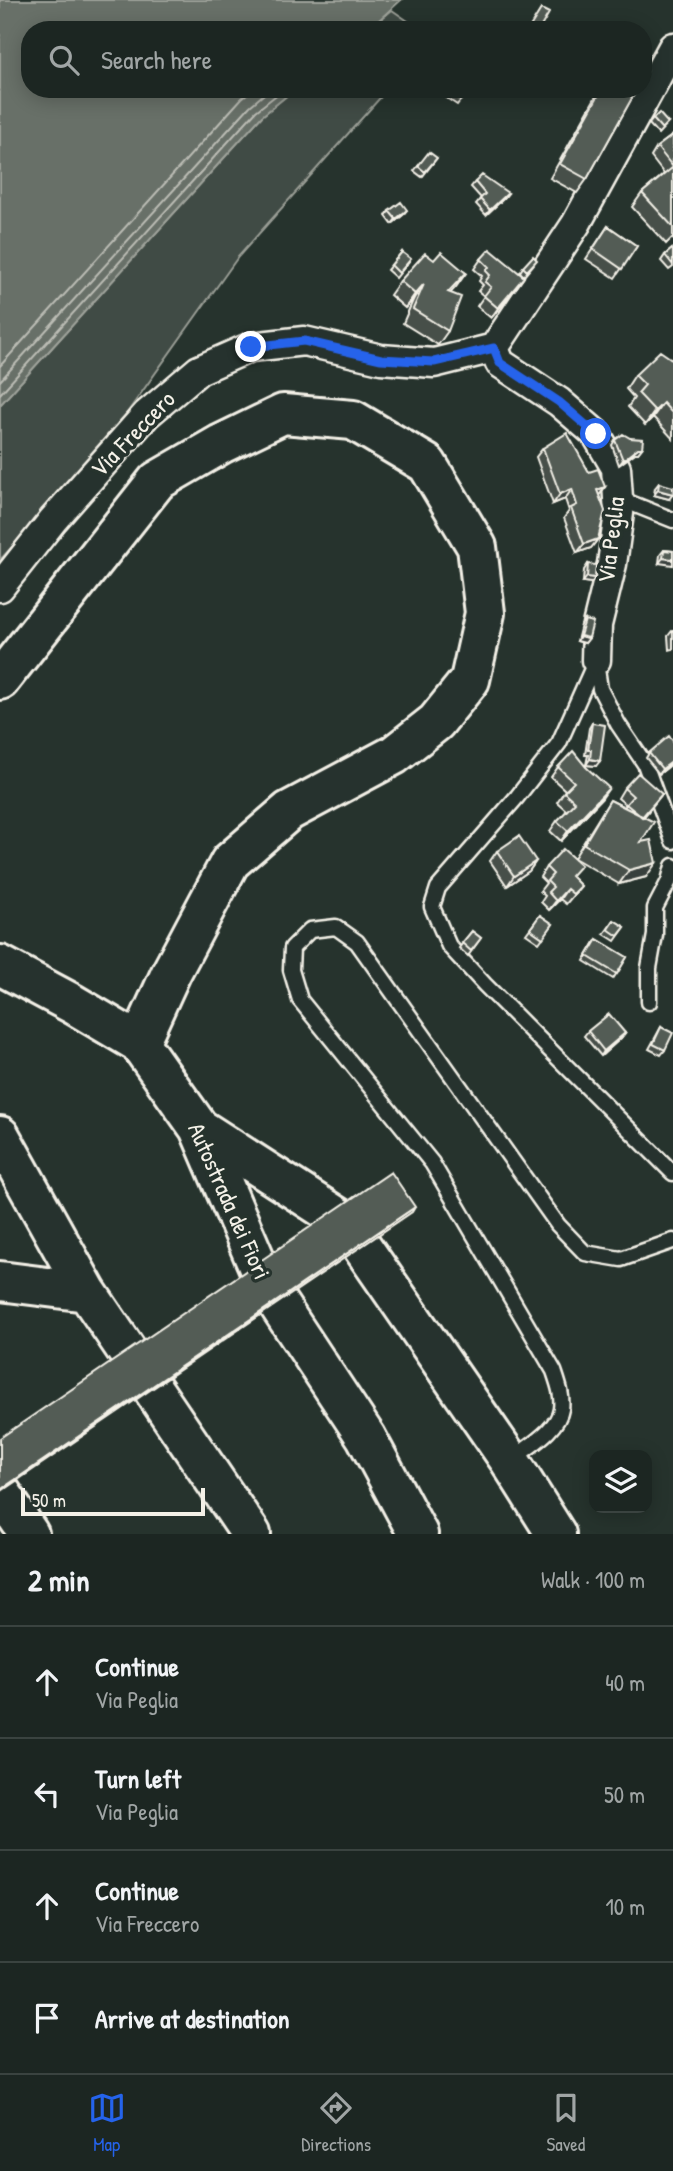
<!DOCTYPE html>
<html lang="en">
<head>
<meta charset="utf-8">
<style>
  :root { --surface:#1c2622; --page:#29322f; --text:#f1f3f6; --muted:#a0a5a5; --line:#3a4340; --accent:#2563eb }
  body { margin:0; font-family:"Patrick Hand",sans-serif; background:var(--page); color:var(--text) }
  .controls { position:absolute; right:21px; bottom:21px; display:grid; overflow:hidden; border-radius:14px; box-shadow:0 4px 18px #0003 }
  .controls button { width:63px; height:63px; display:grid; place-items:center; padding:0; border:0; border-bottom:2px solid var(--line); background:var(--surface); color:var(--text); font:35px sans-serif }
  .scale { position:absolute; left:21px; bottom:18px; width:184px; box-sizing:border-box; padding-left:7px; border:4px solid #f4f1e8; border-top:0; font-size:19px; line-height:24px; white-space:nowrap; color:#f4f1e8; -webkit-text-stroke:5px #26332d; paint-order:stroke }
  .stop { position:absolute; width:21px; height:21px; margin:-16px; border:5px solid #2563eb; border-radius:50%; background:#fff }
  .stop.end { background:#2563eb; border-color:#fff; box-shadow:0 2px 7px #0008 }
  .list { margin:0; padding:0; list-style:none }
  h2 { display:flex; justify-content:space-between; align-items:center; height:91px; margin:0; padding:0 28px; font-size:30px }
  h2 small { font-size:23px; font-weight:400; color:var(--muted) }
  .list li { display:grid; grid-template-columns:46px 1fr auto; gap:21px; align-items:center; box-sizing:border-box; height:112px; padding:0 28px; border-top:2px solid var(--line) }
  .list b { display:block; font-size:26px; white-space:nowrap }
  .list p { margin:0; font-size:23px; white-space:nowrap; color:var(--muted) }
  .list em { font-size:23px; font-style:normal; color:var(--muted) }
  .icon { flex:none; width:38px; height:38px; fill:none; stroke:currentColor; stroke-width:2; stroke-linecap:round; stroke-linejoin:round }
  .map { position:relative; flex:none; width:673px; height:1534px; overflow:hidden }
  .search { position:absolute; background:var(--surface); box-shadow:0 4px 18px #0003; left:21px; right:21px; top:21px; height:77px; display:flex; align-items:center; gap:18px; box-sizing:border-box; padding:0 24px; border-radius:28px; color:var(--muted); font-size:26px }
  .sheet { height:539px; background:var(--surface) }
  nav { display:flex; justify-content:space-around; align-items:center; box-sizing:border-box; height:98px; border-top:2px solid var(--line); background:var(--surface); font-size:19px; color:var(--muted) }
  nav a { display:grid; justify-items:center; gap:4px }
  nav .on { color:var(--accent) }
  .map>svg:first-child { display:block }
  .green { fill:#414b45; stroke:#9a9e96; stroke-width:2 }
  .water { fill:#676f68; stroke:#9fa39b; stroke-width:2 }
  .lines { fill:none; stroke-linecap:round; stroke-linejoin:round }
  .shore { stroke:#bcbdb5; stroke-width:2 }
  .lane-casing { stroke:#f4f1e8; stroke-width:19 }
  .street-casing { stroke:#f4f1e8; stroke-width:33 }
  .highway-casing { stroke:#f4f1e8; stroke-width:44 }
  .lane { stroke:#26332d; stroke-width:14 }
  .street { stroke:#26332d; stroke-width:28 }
  .highway { stroke:#26332d; stroke-width:38 }
  .wall { fill:#474f49; stroke:#f4f1e8; stroke-width:2 }
  .shaded-wall { fill:#39403c; stroke:#f4f1e8; stroke-width:2 }
  .building { fill:#525c55; stroke:#f4f1e8; stroke-width:2 }
  .route { stroke:#2563eb; stroke-width:9 }
  .labels { text-anchor:middle; stroke-width:7; stroke-linejoin:round; paint-order:stroke }
  .street-label { font-size:24px; fill:#f4f1e8; stroke:#26332d }
</style>
</head>
<body>
<div class="map">
<svg width="673" height="1534" viewBox="0 0 673 1534">
  <rect width="100%" height="100%" fill="#26332d"/>
  <filter id="ink" filterUnits="userSpaceOnUse"><feTurbulence type="fractalNoise" baseFrequency=".0143" numOctaves="2"/><feDisplacementMap in="SourceGraphic" scale="14" xChannelSelector="R" yChannelSelector="G"/><feConvolveMatrix kernelMatrix="1 2 1 2 8 2 1 2 1" color-interpolation-filters="sRGB"/></filter>
  <g filter="url(#ink)">
    <!-- green -->
    <path class="green" d="M392,10L421,30H368Z
      M295,89H388L238,257L102,448L0,560V405L262,116Z"/>
    <!-- water -->
    <path class="water" d="M0,0H401L368,30H30V89H295L262,116L0,405Z"/>
    <g class="lines">
      <!-- shore -->
      <path class="shore" d="M0,366L242,98L253,89
        M0,381L250,106L270,89
        M0,394L256,111L284,89"/>
      <!-- lane casing -->
      <g class="lane-casing">
        <path id="lane" d="M618,498L673,520
          M596,660L559,743L517,797L438,888L432,907L449,946L485,985L673,1173
          M596,662L600,689L618,724L645,764L673,841
          M649,1002V968L655,935V908L669,881L673,866
          M512,1460C527,1447 558,1430 561,1409C563,1396 558,1383 554,1371L432,1163L300,1000L291,970L292,948L310,930L336,927L357,942L558,1225L585,1253L621,1259L673,1241"/>
      </g>
      <!-- street casing -->
      <g class="street-casing">
        <path id="street" d="M494,348L500,363L559,402L596,434L616,468L619,513L612,564L597,625L596,660
          M0,587L53,520L146,415L199,370L251,347L304,341L381,359L434,363L494,348L576,224L673,47"/>
      </g>
      <!-- highway casing -->
      <g class="highway-casing">
        <path id="highway" d="M0,680L157,481L221,444L283,414L353,420L427,464L477,547L485,613L470,680L436,722L394,755L289,811L230,862L171,973L139,1043
          M0,965L73,1004L139,1043L199,1128L267,1287L366,1437L418,1534
          M199,1128L345,1222L510,1461L556,1534
          M0,1136L87,1292L251,1534
          M0,1281L87,1292
          M0,1491L29,1534"/>
      </g>
      <!-- lane -->
      <use href="#lane" class="lane"/>
      <!-- street -->
      <use href="#street" class="street"/>
      <!-- highway -->
      <use href="#highway" class="highway"/>
    </g>
    <!-- wall -->
    <path class="wall" d="M450,89L466,93L457,105L445,97Z
      M600,89H637L587,179L577,193L550,178Z
      M653,119L668,123L658,134L649,124Z
      M673,135V240L672,238L666,244L632,207L642,193L664,174L651,157L657,147Z
      M437,158L422,177L414,171L418,166Z
      M475,182L508,193L504,198L486,215L476,204L481,198L471,187Z
      M389,211L403,215L392,224L386,216Z
      M608,226L637,246L615,278L586,259Z
      M672,249L673,267L669,270L661,261L665,255Z
      M402,252L407,264L396,278L387,270Z
      M481,259L524,277L517,287L491,318L477,306L484,296L478,291L483,285L479,281L482,276L474,269Z
      M434,260L466,273L450,293L448,331L438,345L403,323L414,298L405,308L390,295L400,281Z
      M533,265L524,276L520,272L523,267Z
      M673,360V439L653,417L645,425L628,407L634,398L626,389L635,375Z
      M615,440L642,448L638,453H635L619,465L612,445Z
      M543,448L605,487L599,495L598,539L591,548L577,553L564,518L569,511L565,499L553,504L536,457Z
      M659,483L669,499L654,495L655,488Z
      M664,550L673,551L659,563L660,555Z
      M588,564L595,578L591,583L583,582L584,570Z
      M585,620L589,638L585,643L577,641L581,625Z
      M672,631H673V649L669,650L668,636Z
      M592,723L596,766L586,765L588,755H585L589,728Z
      M673,741V763L659,774L646,758L649,753Z
      M558,767H586L602,798L561,841L550,831L557,821L567,811L557,802L565,790L551,777Z
      M624,788L662,794L644,817L641,842L646,877L619,884L574,858L610,800L624,807L626,805L618,798Z
      M497,851L536,861L529,871L507,886L490,861Z
      M546,867L572,877L581,886L566,904L560,899L549,910L541,902L545,896L540,891L546,883L540,877Z
      M540,915L553,924L539,943L526,934Z
      M614,920L625,927L615,941L604,934Z
      M472,931L481,938L468,956L459,948Z
      M597,939L627,957L613,979L584,961Z
      M661,1027L665,1050L661,1055L649,1049Z
      M588,1031L625,1033L621,1038L601,1056L584,1036Z"/>
    <!-- shaded-wall -->
    <path class="shaded-wall" d="M508,193L504,198L486,215L490,210Z
      M407,210L403,215L392,224L396,219Z
      M466,273L456,287L438,306L448,292Z
      M524,277L517,287L491,318L498,308Z
      M424,284L414,298L405,308L415,294Z
      M663,403L653,417L645,425L655,411Z
      M638,448H642L638,453H635L619,465L623,460Z
      M605,487L598,497L597,490Z
      M572,489L565,499L553,504L560,494Z
      M658,490L673,494L669,499L654,495Z
      M598,539L591,548L577,553L584,544Z
      M663,558L673,559V565L659,563Z
      M587,577L595,578L591,583L583,582Z
      M580,636L589,638L585,643L577,641Z
      M590,759L600,761L596,766L586,765Z
      M673,761V763L659,774L662,769Z
      M609,788L602,798L561,841L568,831Z
      M536,861L529,871L507,886L514,876Z
      M656,863L646,877L619,884L629,870Z
      M567,889L560,899L549,910L556,901Z
      M625,1033L621,1038L601,1056L604,1051Z
      M415,1207L412,1212L0,1492V1490Z"/>
    <!-- building -->
    <path class="building" d="M541,9L549,13L539,30H528Z
      M643,69L647,71L643,78Z
      M450,89H461L466,93L461,100L448,91Z
      M602,89H637L587,179L560,164Z
      M659,113L668,123L662,129L653,119Z
      M673,135V167L657,147Z
      M429,152L437,158L425,172L418,166Z
      M672,168L673,169V227L642,193Z
      M482,175L508,193L490,210L480,199L485,194L475,182Z
      M401,202L407,210L396,219L389,211Z
      M608,226L637,246L622,269L593,249Z
      M490,249L524,277L498,308L484,296L491,287L485,282L490,275L486,271L489,267L481,259Z
      M672,249L673,250V265L665,255Z
      M402,252L411,259L399,273L391,265Z
      M441,252L466,273L448,292L461,297L448,331L413,309L424,284L415,294L400,281L425,253L434,260Z
      M533,256L537,260L527,271L523,267Z
      M660,351L673,360V414L663,403L655,411L638,393L645,385L635,375Z
      M567,433L589,472L598,469L605,487L597,490L605,511L598,539L584,544L571,508L577,505L572,489L560,494L543,448Z
      M623,434L630,438L643,439L642,448H638L623,460L615,440Z
      M659,483L673,487V494L658,490Z
      M664,550L673,551V559L663,558Z
      M588,564L596,565L595,578L587,577Z
      M585,620L593,622L589,638L580,636Z
      M592,723L605,725L600,761L590,759L591,750H588Z
      M669,736L673,741V761L662,769L649,753Z
      M573,751L586,767L609,788L568,831L557,821L575,802L564,792L574,782L558,767Z
      M638,773L662,794L642,817L626,804L633,796L624,788Z
      M610,800L654,822L641,842L651,840L656,863L629,870L584,844Z
      M519,836L536,861L514,876L497,851Z
      M563,849L581,865L571,876L581,886L573,894L567,889L556,901L548,892L553,887L547,881L553,874L546,867Z
      M540,915L553,924L543,938L530,929Z
      M614,920L625,927L618,936L608,929Z
      M472,931L481,938L471,951L462,943Z
      M597,939L627,957L617,974L587,956Z
      M609,1014L625,1033L604,1051L588,1031Z
      M661,1027L673,1033L665,1050L653,1044Z
      M391,1172L415,1207L0,1490V1438Z"/>
  </g>
  <g class="lines" filter="url(#ink)">
    <!-- route -->
    <path class="route" d="M251,347L304,341L381,359L434,362L494,348L500,363L559,402L596,434"/>
  </g>
  <g class="labels">
    <!-- street labels -->
    <g class="street-label">
      <text transform="translate(133 434) rotate(-46)" y="8">Via Freccero</text>
      <text transform="translate(611 540) rotate(-83)" y="8">Via Peglia</text>
      <text transform="translate(229 1201) rotate(66)" y="8">Autostrada dei Fiori</text>
    </g>
  </g>
</svg>
<div class="controls">
<button><svg class="icon" aria-label="layers" viewBox="0 0 24 24"><path d="M12 4l9 5-9 5-9-5zM3 14l9 5 9-5"/></svg></button>
</div>
<div class="scale">50 m</div>
<div class="stop" style="left:596px;top:434px"></div>
<div class="stop end" style="left:251px;top:347px"></div>
<div class="search"><svg class="icon" aria-label="search" viewBox="0 0 24 24"><circle cx="10" cy="10" r="6"/><path d="M15 15l6 6"/></svg>Search here</div>
</div>
<section class="sheet">
<h2>2 min<small>Walk · 100 m</small></h2>
<ul class="list">
<li><svg class="icon" aria-label="ahead" viewBox="0 0 24 24"><path d="M12 20V5M6 11l6-6 6 6"/></svg><div><b>Continue</b><p>Via Peglia</p></div><em>40 m</em></li>
<li><svg class="icon" aria-label="left" viewBox="0 0 24 24"><path d="M17 20v-9H6M10 6l-5 5 5 5"/></svg><div><b>Turn left</b><p>Via Peglia</p></div><em>50 m</em></li>
<li><svg class="icon" aria-label="ahead" viewBox="0 0 24 24"><path d="M12 20V5M6 11l6-6 6 6"/></svg><div><b>Continue</b><p>Via Freccero</p></div><em>10 m</em></li>
<li><svg class="icon" aria-label="arrive" viewBox="0 0 24 24"><path d="M6 21V4h12l-3 4 3 4H6"/></svg><div><b>Arrive at destination</b></div></li>
</ul>
</section>
<nav>
<a class="on"><svg class="icon" aria-label="map" viewBox="0 0 24 24"><path d="M3 6l6-2 6 2 6-2v14l-6 2-6-2-6 2zM9 4v14M15 6v14"/></svg>Map</a>
<a><svg class="icon" aria-label="directions" viewBox="0 0 24 24"><path d="M12 3l9 9-9 9-9-9zM9 14v-3h6M13 9l2 2-2 2"/></svg>Directions</a>
<a><svg class="icon" aria-label="saved" viewBox="0 0 24 24"><path d="M7 4h10v16l-5-4-5 4z"/></svg>Saved</a>
</nav>
</body>
</html>
